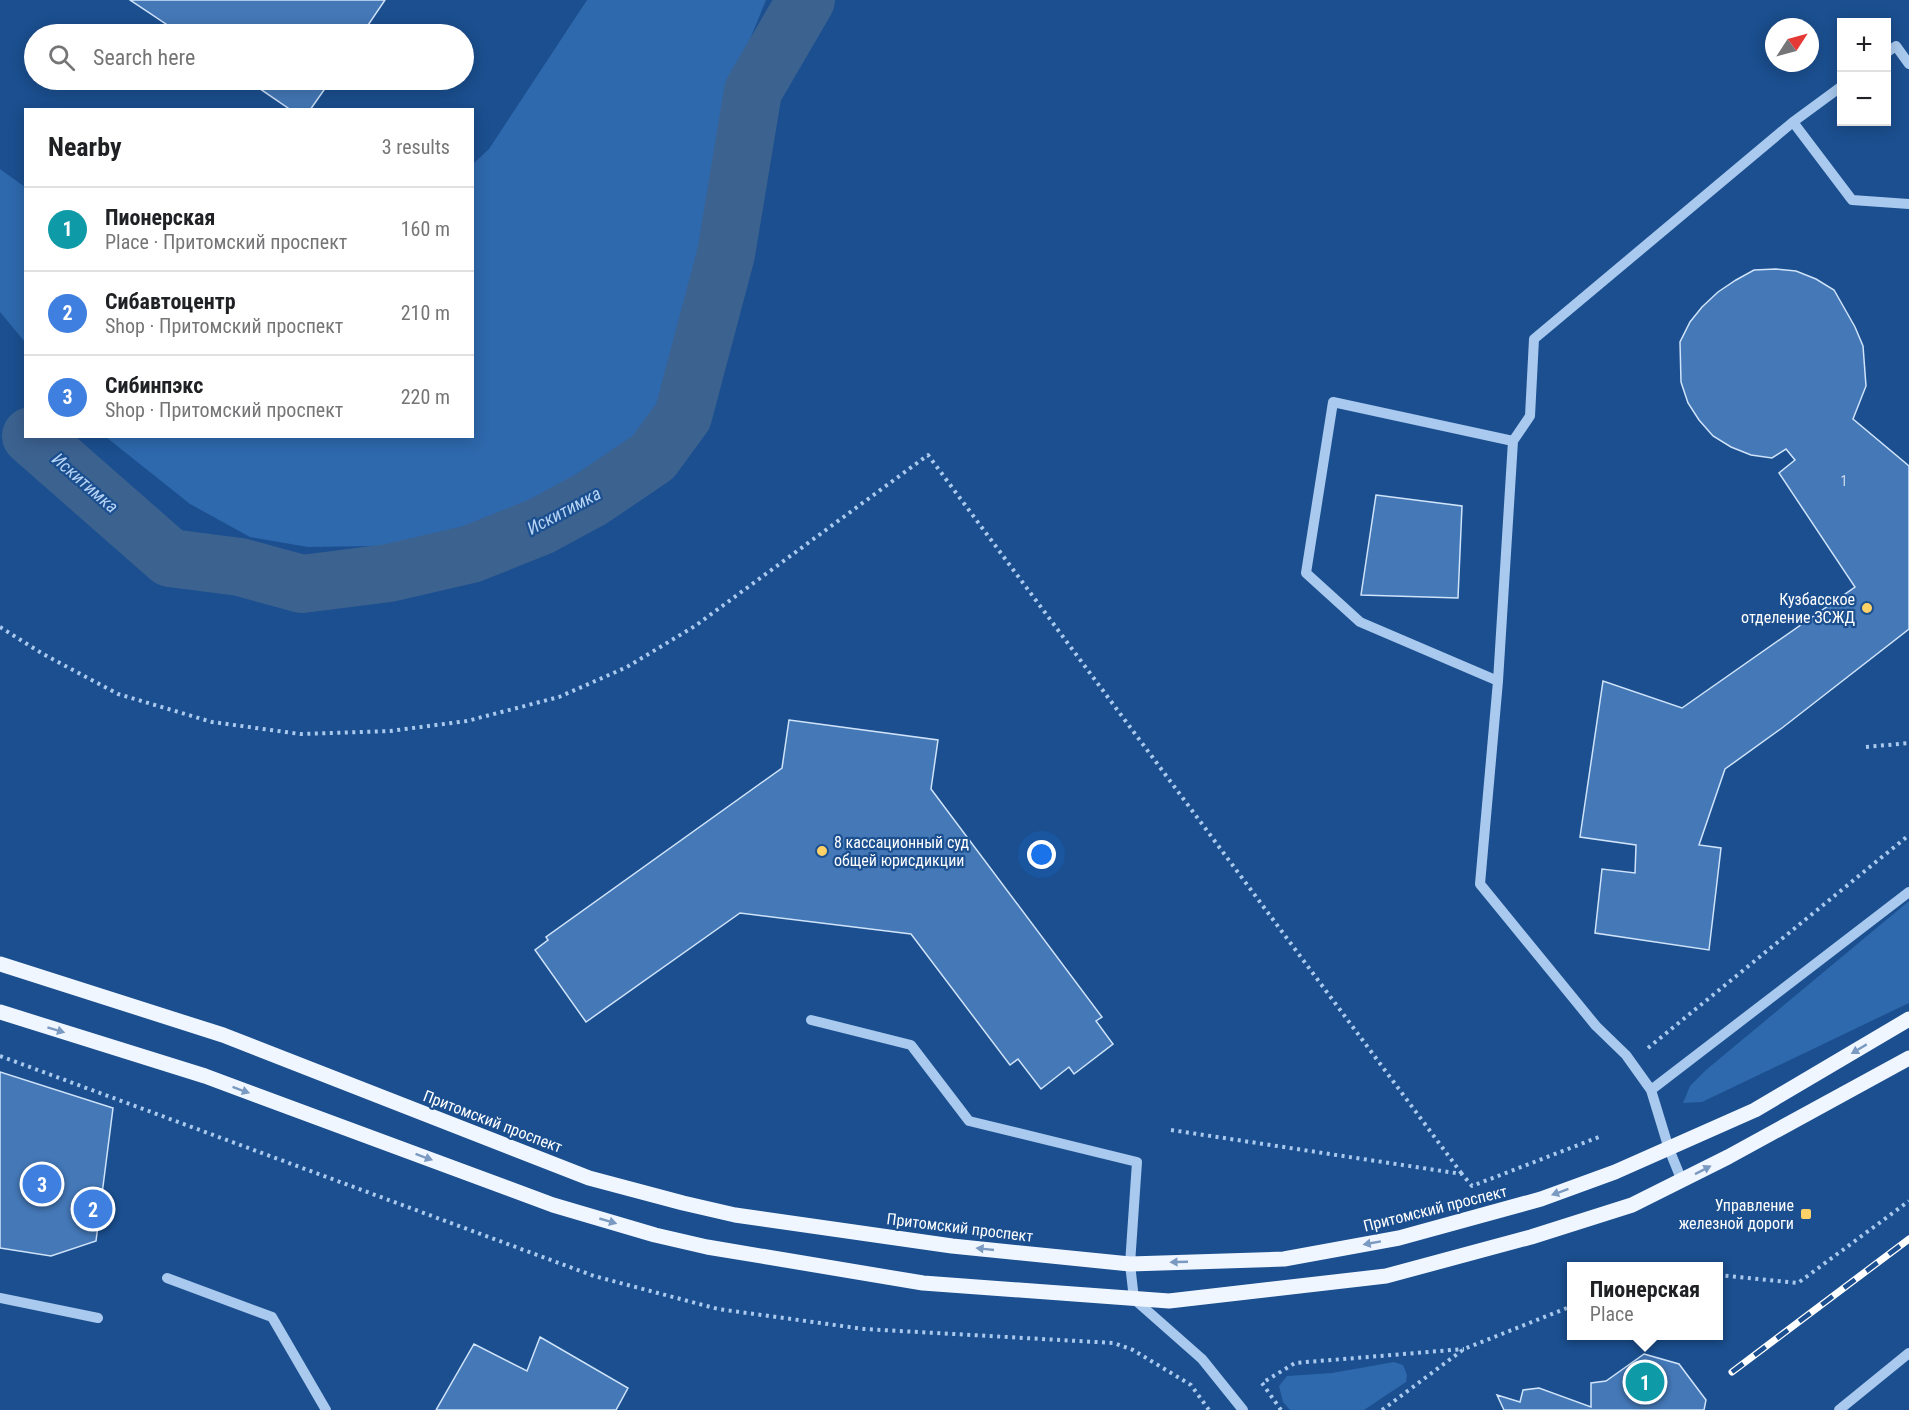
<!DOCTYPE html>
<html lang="en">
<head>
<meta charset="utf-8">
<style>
  :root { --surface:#fff; --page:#f6f6f6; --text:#202124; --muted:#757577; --line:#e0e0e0; --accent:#b45309 }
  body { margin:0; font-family:"Roboto Condensed",sans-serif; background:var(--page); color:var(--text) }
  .controls { position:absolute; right:18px; top:18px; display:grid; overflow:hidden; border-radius:0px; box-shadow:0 3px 15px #0003 }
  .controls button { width:54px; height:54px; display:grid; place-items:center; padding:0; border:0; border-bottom:2px solid var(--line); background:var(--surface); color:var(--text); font:30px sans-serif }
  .compass { position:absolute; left:1765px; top:18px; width:54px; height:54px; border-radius:50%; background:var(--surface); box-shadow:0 3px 15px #0003; rotate:54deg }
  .you { position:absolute; left:1042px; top:855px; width:21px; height:21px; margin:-15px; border:4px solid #fff; border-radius:50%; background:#1a73e8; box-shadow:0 0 0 9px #1a73e833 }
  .badge { display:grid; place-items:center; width:39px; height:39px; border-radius:50%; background:var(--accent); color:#fff; font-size:20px; font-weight:700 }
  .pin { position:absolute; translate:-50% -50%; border:3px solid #fff; box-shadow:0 2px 6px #0006 }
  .popup { position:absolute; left:1567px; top:1262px; width:156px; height:78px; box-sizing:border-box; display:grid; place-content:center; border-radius:0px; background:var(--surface); filter:drop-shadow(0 2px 4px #0005); font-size:20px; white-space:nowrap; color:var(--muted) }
  .popup b { font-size:22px; color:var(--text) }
  .popup::after { content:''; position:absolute; left:50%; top:100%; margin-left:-12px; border:12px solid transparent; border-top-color:var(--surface) }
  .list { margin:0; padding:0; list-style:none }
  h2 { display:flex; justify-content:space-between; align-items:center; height:78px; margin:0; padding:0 24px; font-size:26px }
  h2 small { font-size:20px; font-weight:400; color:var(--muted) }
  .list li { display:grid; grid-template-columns:39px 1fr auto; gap:18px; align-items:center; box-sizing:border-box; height:84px; padding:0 24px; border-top:2px solid var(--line) }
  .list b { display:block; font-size:22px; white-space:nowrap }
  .list p { margin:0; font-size:20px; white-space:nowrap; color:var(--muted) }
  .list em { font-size:20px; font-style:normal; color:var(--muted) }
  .icon { flex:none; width:33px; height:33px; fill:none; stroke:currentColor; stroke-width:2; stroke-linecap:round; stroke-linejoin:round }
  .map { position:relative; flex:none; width:1909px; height:1410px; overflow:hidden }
  .search { position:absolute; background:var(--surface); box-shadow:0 3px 15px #0003; left:24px; top:24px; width:450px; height:66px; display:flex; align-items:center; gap:15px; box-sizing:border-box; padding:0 21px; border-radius:33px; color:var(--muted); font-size:22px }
  .panel { position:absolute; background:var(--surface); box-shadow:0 3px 15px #0003; left:24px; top:108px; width:450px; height:330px; border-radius:0px }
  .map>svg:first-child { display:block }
  .green { fill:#2e69ad }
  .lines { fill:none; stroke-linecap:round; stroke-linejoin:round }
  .river { stroke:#3c6290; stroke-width:58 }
  .building { fill:#4478b7; stroke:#cfe3fa; stroke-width:1.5 }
  .path { stroke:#a9c9ee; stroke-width:4; stroke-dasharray:3 4.5; stroke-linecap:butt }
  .minor { stroke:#a9c9ee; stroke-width:10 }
  .major { stroke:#f0f6ff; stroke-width:15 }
  .rail-casing { stroke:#fff; stroke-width:7 }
  .rail { stroke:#1b4f8f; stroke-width:4.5; stroke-dasharray:14; stroke-linecap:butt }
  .oneway { fill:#7b9ac1 }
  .poi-dot { fill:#ffd166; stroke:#1b4f8f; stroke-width:2 }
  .labels { text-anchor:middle; stroke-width:4.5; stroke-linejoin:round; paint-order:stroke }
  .number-label { font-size:14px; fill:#d0dded }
  .poi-label { font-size:16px; fill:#fff; stroke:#1b4f8f; text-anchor:end }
  .street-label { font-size:16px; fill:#fff; stroke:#1b4f8f }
  .water-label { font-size:18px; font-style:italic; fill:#b5d3f5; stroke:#1b4f8f }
</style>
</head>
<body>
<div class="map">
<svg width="1909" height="1410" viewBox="0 0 1909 1410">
  <rect width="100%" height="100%" fill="#1b4f8f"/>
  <!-- green -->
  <path class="green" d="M587,0H766L735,76L705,225L695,289L705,360L700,387L653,441L583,491L502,524L379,546L308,547L250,537L190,504L106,437L472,436L473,164L489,149Z
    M0,169L25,187V342L0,312Z
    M1909,901V1003L1702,1102L1683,1103L1690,1086L1706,1070Z
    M1394,1362L1403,1365L1407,1375L1406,1382L1364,1410H1290L1283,1402L1279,1386L1287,1376L1332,1373Z"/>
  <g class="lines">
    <!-- river -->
    <path class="river" d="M31,436L170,558L240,567L302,584L389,573L471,554L541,526L591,499L653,457L683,416L726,254L753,91L806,0"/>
  </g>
  <!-- building -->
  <path class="building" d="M130,0H385L362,34H181Z
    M247,80H331L310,110H291Z
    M1776,269L1796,271L1816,279L1834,290L1855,327L1863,346L1866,386L1853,419L1909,466V629L1782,728L1725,769L1699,845L1721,848L1709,950L1595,933L1602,869L1635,873L1636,845L1580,837L1603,681L1682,708L1855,587L1779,473L1795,460L1786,449L1772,458L1751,455L1731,447L1713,436L1699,420L1688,403L1681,382L1680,342L1690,322L1702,307L1718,292L1736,280L1754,270Z
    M1376,495L1462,506L1458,598L1361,595Z
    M789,720L938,740L931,789L1102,1017L1096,1021L1113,1044L1074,1074L1069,1067L1041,1089L1018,1059L1010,1065L911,934L740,913L586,1022L535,950L548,940L546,937L782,768Z
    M0,1072L113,1108L96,1241L51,1256L0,1248Z
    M540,1337L628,1388L616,1410H436L474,1344L527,1371Z
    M1644,1354L1679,1364L1706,1400L1704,1410H1504L1497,1395L1520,1402L1523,1390L1539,1388L1591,1407V1383L1606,1381Z"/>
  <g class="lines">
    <!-- path -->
    <path class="path" d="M0,627L43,654L118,694L212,722L300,734L390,731L467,721L559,697L627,667L695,626L928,455L1462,1174
      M1866,747L1909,743
      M1648,1048L1909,835
      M0,1056L594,1276L718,1309L864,1329L1114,1343L1133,1350L1191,1385L1209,1410
      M1171,1130L1462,1174L1472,1186L1599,1137
      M1718,1275L1798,1283L1909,1201
      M1281,1410L1262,1383L1295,1363L1464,1349
      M1382,1410L1464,1349L1572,1306"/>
    <!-- minor -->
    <path class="minor" d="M1886,53L1896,46L1909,64
      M1793,122L1842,86
      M1498,681L1360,622L1306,573L1333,402L1513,441
      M811,1020L911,1045L969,1121L1137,1162L1130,1264L1134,1299L1202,1359L1243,1410
      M1651,1090L1626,1055L1596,1026L1480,884L1498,681L1513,441L1530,416L1534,339L1793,122L1852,200L1909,204
      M1682,1181L1669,1149L1651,1090L1909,892
      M167,1278L272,1317L326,1410
      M0,1298L98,1318
      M1839,1410L1909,1353"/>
    <!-- major -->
    <path class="major" d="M0,964L223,1035L589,1178L683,1203L735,1215L952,1246L1130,1264L1284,1259L1399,1238L1541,1199L1615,1172L1755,1110L1909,1019
      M0,1012L205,1076L553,1205L655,1235L707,1247L923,1283L1169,1301L1386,1276L1531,1237L1632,1205L1728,1157L1909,1058"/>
    <!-- rail casing -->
    <g class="rail-casing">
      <path id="rail" d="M1732,1372L1909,1239"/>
    </g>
    <!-- rail -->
    <use href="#rail" class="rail"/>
  </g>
  <!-- one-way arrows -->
  <defs><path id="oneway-solid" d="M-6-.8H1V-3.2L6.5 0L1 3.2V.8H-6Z" transform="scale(1.5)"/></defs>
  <g class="oneway">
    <use href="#oneway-solid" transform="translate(56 1030) rotate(17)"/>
    <use href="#oneway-solid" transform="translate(1859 1049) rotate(149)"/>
    <use href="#oneway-solid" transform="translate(241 1090) rotate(20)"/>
    <use href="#oneway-solid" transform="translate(424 1157) rotate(20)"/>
    <use href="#oneway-solid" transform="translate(1703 1170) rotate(-27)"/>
    <use href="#oneway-solid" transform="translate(1560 1192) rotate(160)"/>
    <use href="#oneway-solid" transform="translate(608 1221) rotate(16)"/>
    <use href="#oneway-solid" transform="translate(1372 1243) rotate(170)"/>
    <use href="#oneway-solid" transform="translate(985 1249) rotate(-174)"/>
    <use href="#oneway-solid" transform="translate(1179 1262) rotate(178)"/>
  </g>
  <!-- markers -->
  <g class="poi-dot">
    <circle cx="1867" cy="608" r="6"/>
    <circle cx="822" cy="851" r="6"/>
    <rect x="1800" y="1208" width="12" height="12" rx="3"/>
  </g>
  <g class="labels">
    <!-- number labels -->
    <g class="number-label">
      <text x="1844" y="486">1</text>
    </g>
    <!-- poi labels -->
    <g class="poi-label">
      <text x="1855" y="605">Кузбасское<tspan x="1855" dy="18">отделение ЗСЖД</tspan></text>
      <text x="834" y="848" text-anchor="start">8 кассационный суд<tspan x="834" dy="18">общей юрисдикции</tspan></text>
      <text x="1794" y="1211">Управление<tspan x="1794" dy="18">железной дороги</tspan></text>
    </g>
    <!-- street labels -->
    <g class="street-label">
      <text transform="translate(493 1121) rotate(21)" y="6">Притомский проспект</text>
      <text transform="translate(1435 1208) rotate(-14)" y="6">Притомский проспект</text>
      <text transform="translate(960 1227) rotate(7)" y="6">Притомский проспект</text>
    </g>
    <!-- water labels -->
    <g class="water-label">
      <text transform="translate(85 483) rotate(41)" y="6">Искитимка</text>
      <text transform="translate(564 511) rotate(-28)" y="6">Искитимка</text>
    </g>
  </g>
</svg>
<div class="controls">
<button>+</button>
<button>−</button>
</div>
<svg class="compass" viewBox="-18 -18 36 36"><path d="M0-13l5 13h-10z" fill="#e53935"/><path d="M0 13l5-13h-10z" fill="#757577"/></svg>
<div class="you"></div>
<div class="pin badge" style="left:1645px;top:1382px;background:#0f9aa8">1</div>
<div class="popup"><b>Пионерская</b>Place</div>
<div class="pin badge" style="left:93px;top:1209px;background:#3f7fe0">2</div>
<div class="pin badge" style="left:42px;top:1184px;background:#3f7fe0">3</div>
<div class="search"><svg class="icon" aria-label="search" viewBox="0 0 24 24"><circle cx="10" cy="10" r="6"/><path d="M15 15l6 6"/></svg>Search here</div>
<section class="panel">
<h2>Nearby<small>3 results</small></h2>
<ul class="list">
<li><span class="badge" style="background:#0f9aa8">1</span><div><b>Пионерская</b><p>Place · Притомский проспект</p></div><em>160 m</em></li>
<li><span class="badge" style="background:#3f7fe0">2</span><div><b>Сибавтоцентр</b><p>Shop · Притомский проспект</p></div><em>210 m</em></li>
<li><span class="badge" style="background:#3f7fe0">3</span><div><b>Сибинпэкс</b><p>Shop · Притомский проспект</p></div><em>220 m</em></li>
</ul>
</section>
</div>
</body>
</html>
